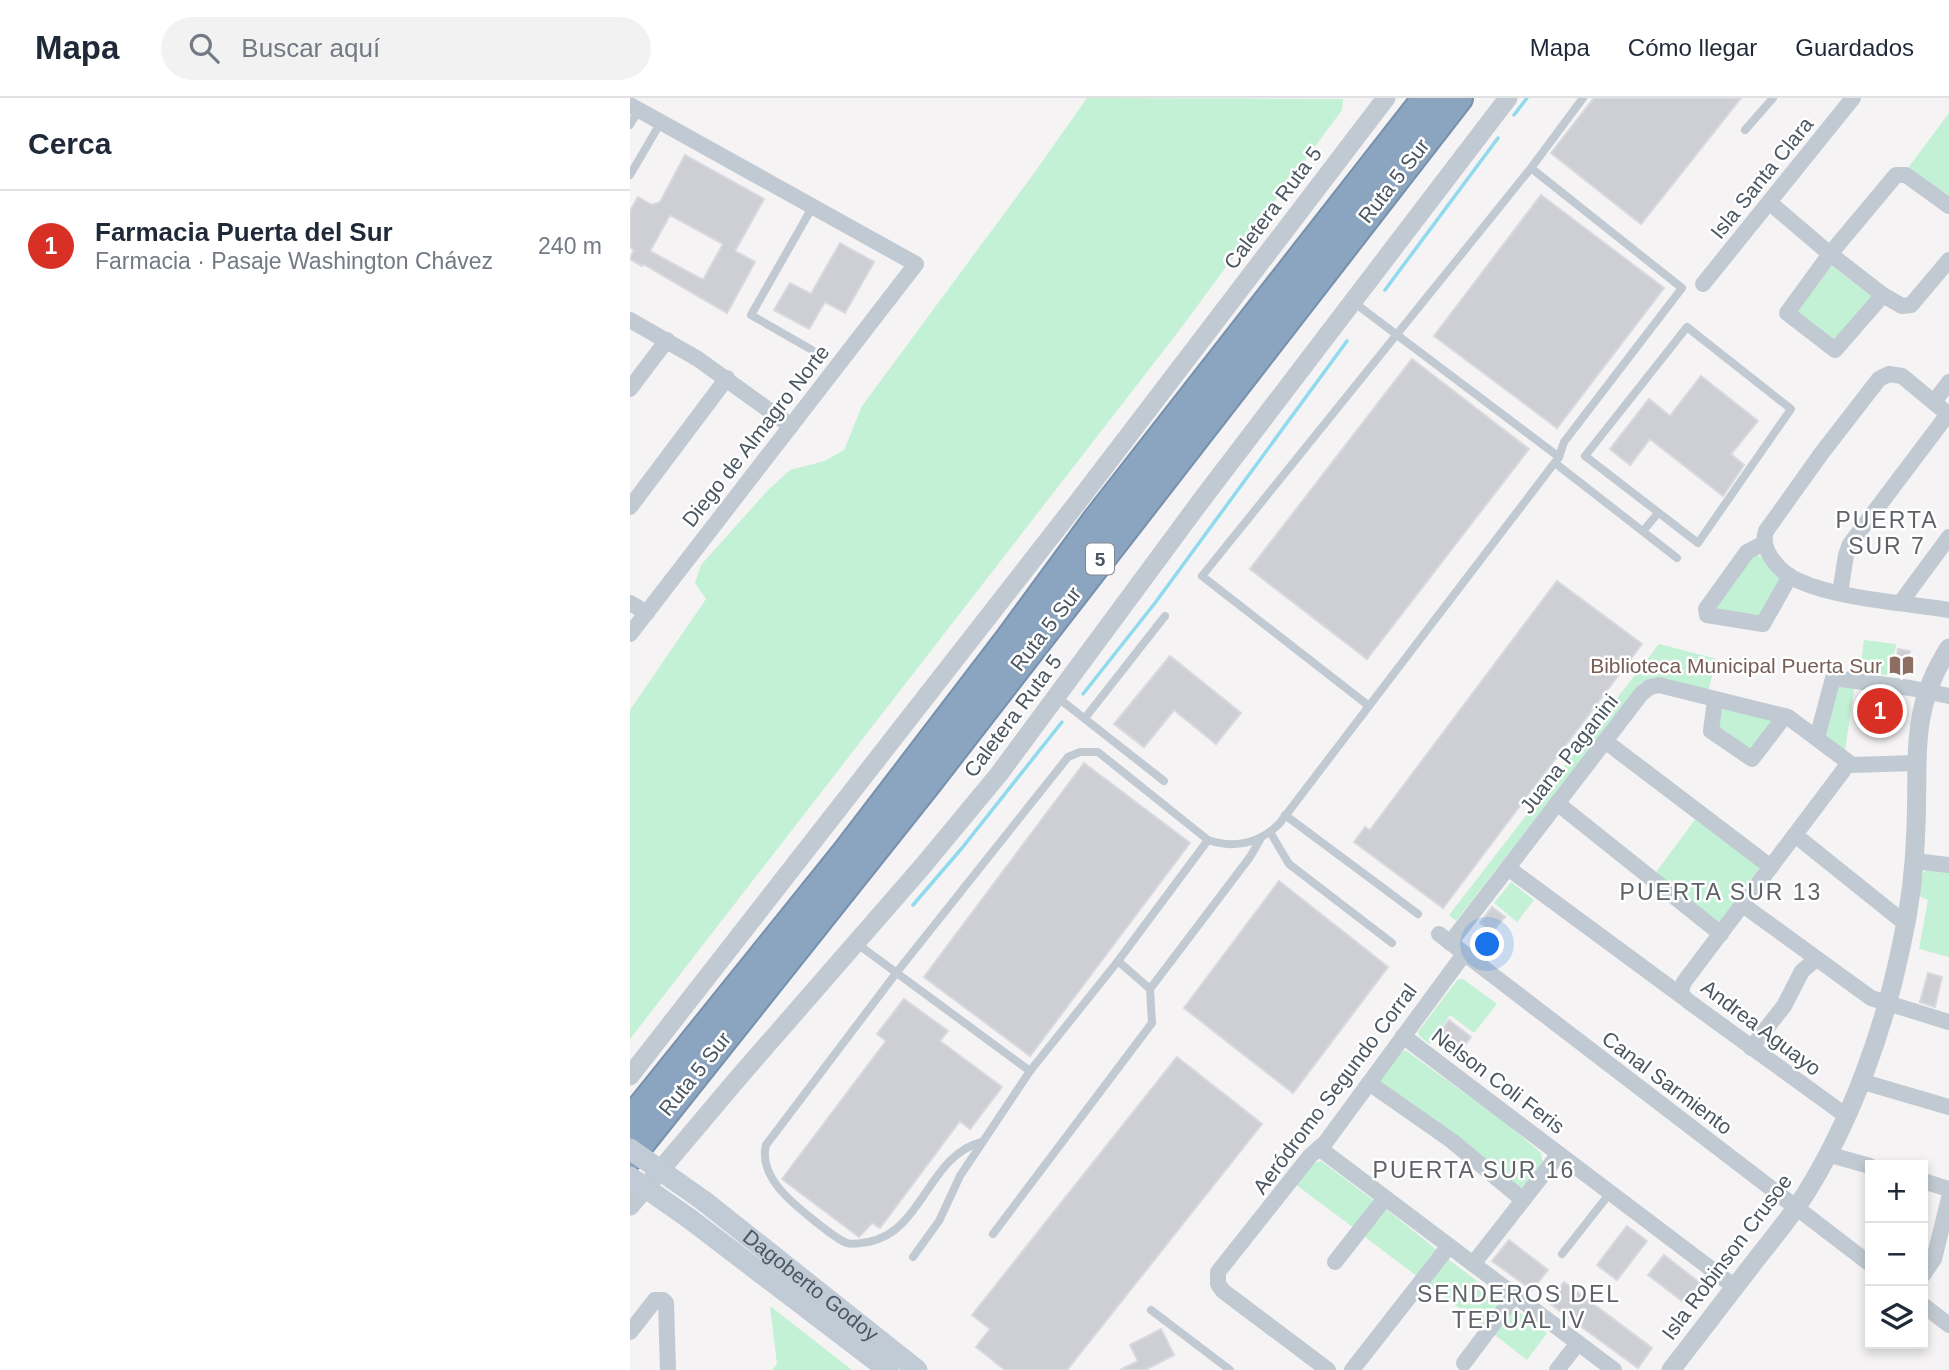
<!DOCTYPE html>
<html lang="es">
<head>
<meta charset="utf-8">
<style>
	body { margin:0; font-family:Helvetica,sans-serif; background:#f2f2f3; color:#1f2937 }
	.controls { position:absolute; right:21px; bottom:21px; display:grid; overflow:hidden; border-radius:0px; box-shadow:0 4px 10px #0003 }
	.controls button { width:63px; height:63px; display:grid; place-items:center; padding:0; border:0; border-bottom:2px solid #e0e1e3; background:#fff; color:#1f2937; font:35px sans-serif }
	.you { position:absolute; left:858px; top:847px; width:24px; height:24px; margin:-18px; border:5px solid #fff; border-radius:50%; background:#1a73e8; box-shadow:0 0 0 10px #1a73e833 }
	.badge { display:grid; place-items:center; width:46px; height:46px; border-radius:50%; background:#d93025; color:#fff; font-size:23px; font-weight:700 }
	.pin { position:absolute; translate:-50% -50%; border:4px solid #fff; box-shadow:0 2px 7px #0006 }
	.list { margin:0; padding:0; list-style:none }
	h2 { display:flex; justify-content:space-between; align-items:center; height:91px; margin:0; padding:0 28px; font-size:30px }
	h2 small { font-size:23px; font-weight:400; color:#747a83 }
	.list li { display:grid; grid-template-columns:46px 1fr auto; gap:21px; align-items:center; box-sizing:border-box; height:112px; padding:0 28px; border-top:2px solid #e0e1e3 }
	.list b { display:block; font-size:26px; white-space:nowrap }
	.list p { margin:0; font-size:23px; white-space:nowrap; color:#747a83 }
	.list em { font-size:23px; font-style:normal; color:#747a83 }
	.icon { flex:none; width:38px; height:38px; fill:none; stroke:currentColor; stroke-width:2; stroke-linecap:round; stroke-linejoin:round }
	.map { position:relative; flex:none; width:1319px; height:1272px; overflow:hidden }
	header { display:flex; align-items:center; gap:42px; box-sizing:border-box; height:98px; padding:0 35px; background:#fff; border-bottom:2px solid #e0e1e3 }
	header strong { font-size:33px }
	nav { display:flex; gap:38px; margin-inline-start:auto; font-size:24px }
	.search { width:490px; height:63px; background:#f2f2f3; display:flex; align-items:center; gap:18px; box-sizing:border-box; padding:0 24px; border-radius:38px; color:#747a83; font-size:26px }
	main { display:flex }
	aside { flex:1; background:#fff }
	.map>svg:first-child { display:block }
	.green { fill:#c3f1d5 }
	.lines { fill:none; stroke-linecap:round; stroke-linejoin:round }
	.stream { stroke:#90daee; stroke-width:3.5 }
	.building { fill:#cdcfd5; stroke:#d7d9de; stroke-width:2; fill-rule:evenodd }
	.motorway-casing { stroke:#7690ad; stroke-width:32 }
	.service { stroke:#c1cad2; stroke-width:8 }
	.minor { stroke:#c1cad2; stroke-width:16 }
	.tertiary { stroke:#c1cad2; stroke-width:19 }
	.secondary { stroke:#c1cbd6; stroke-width:21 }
	.motorway { stroke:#8ba5c1; stroke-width:28 }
	.secondary-bridge { stroke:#c1cbd6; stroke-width:21 }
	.labels { text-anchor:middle; stroke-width:5; stroke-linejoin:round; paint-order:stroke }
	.shield { fill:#fff; stroke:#808990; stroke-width:2 }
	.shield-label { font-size:19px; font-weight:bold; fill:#4a5661 }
	.street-label { font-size:21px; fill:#4a5661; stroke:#fff }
	.education-label { font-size:21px; fill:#785e54; stroke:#fff; text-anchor:end }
	.neighbourhood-label { font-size:23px; letter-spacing:2px; fill:#5f6368; stroke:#fff }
</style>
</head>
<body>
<header>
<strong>Mapa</strong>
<div class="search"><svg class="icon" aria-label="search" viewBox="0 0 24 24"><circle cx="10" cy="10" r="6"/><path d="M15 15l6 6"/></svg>Buscar aquí</div>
<nav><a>Mapa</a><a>Cómo llegar</a><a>Guardados</a></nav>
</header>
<main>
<aside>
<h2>Cerca<small></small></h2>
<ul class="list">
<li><span class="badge">1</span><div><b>Farmacia Puerta del Sur</b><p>Farmacia · Pasaje Washington Chávez</p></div><em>240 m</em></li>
</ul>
</aside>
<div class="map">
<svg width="1319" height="1272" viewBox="0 0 1319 1272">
	<rect width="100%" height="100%" fill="#f5f3f3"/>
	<g class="green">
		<polygon points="457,0 713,1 712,12 548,234 0,941 0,612 76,501 65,485 71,467 139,391 160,372 195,363 214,352 232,308 402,78"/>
		<polygon points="1319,15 1319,104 1275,74"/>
		<polygon points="1199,166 1243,199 1207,245 1162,211"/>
		<polygon points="1123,456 1131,459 1153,480 1132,522 1084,512"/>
		<polygon points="1234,542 1266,546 1261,578 1230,573"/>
		<polygon points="1029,546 1087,561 1078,593 1015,583 1011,585 826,823 819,817"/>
		<polygon points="1225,585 1215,653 1194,637 1203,588"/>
		<polygon points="1092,611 1143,621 1123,655 1086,633"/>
		<polygon points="1067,719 1130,769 1093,823 1088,826 1024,777"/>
		<polygon points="1296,772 1319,774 1319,859 1289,851 1298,802 1289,798 1292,776"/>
		<polygon points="881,784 904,802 887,824 864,805"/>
		<polygon points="828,881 833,881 867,906 844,935 820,917 800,946 790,939 788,934"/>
		<polygon points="775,952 876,1025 911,1055 913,1066 893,1090 891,1091 749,984 770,955"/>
		<polygon points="691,1063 743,1102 724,1130 665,1086 684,1065"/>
		<polygon points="756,1111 807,1152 788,1179 731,1136"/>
		<polygon points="818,1161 872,1202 854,1229 796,1185"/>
		<polygon points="140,1208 222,1272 142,1272 147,1266"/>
		<polygon points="880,1211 885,1211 917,1235 897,1262 861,1234"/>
	</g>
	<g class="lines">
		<g class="stream">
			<polyline points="884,17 897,0"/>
			<polyline points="755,192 868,40"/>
			<polyline points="453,596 525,505 717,243"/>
			<polyline points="283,807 332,750 432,624"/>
		</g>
	</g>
	<g class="building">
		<polygon points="964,0 1111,0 1011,126 921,55"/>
		<path d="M55,57L134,101L105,153L125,164L97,215L13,166L12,168L0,161L4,152L0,149V113L8,99L22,107L30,104ZM40,117L93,146L73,182L20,153Z"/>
		<polygon points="911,97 1034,190 927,330 804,238"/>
		<polygon points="210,145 244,164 215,215 195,204 179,231 144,212 160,185 181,196"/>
		<polygon points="782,261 899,351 737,561 620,471"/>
		<polygon points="1071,278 1128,323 1101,356 1114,367 1093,398 1020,341 1000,367 980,351 1019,301 1040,318"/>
		<polygon points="927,483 1012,546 813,810 724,744 735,729 740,732"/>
		<polygon points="1268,551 1280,553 1277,572 1265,570"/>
		<polygon points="540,558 611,615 586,646 544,612 514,649 484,626"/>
		<polygon points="1242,602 1261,604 1259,625 1239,622"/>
		<polygon points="454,665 560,745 400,958 294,879"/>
		<polygon points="649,783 758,869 663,995 554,910"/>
		<polygon points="862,809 875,819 862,834 850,825"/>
		<polygon points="1298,875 1312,879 1305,909 1290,904"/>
		<polygon points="274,901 318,933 310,943 372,989 340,1031 330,1023 250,1130 242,1125 229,1139 152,1081 256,943 247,936"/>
		<polygon points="819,922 841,939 827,957 805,940"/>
		<polygon points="547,959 632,1026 437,1272 375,1272 346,1249 360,1231 342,1217"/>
		<polygon points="997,1128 1017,1143 987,1182 967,1167"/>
		<polygon points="879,1142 918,1172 902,1192 862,1163"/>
		<polygon points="1034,1157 1070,1185 1055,1205 1018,1177"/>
		<polygon points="934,1184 1022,1250 1008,1270 919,1205"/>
		<polygon points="531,1231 544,1257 515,1272 490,1272 508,1263 500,1247"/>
	</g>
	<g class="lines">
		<defs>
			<g id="motorway">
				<polyline points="0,1024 218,753 380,541 468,421 797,0"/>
				<polyline points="0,1058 296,686 828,0"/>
			</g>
		</defs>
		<use href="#motorway" class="motorway-casing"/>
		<g class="service">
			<polyline points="0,27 9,12"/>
			<polyline points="1115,32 1143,0"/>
			<polyline points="0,77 31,24"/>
			<polyline points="722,203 929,359"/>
			<polygon points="1057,229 1161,311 1068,445 955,358"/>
			<polyline points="182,252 121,217 183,108"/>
			<polyline points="925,365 1047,460"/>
			<polyline points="1013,433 1028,415"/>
			<polyline points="427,599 534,683"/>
			<polyline points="739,608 572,478 901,70 953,0"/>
			<polyline points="455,620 535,518"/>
			<polyline points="655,717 788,816"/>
			<polyline points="640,734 659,766 762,845"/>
			<path d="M226,845L400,973L488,863L578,742C605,751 628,746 649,726L929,359L934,344L1052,190L901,70"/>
			<polyline points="520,891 620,759 631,740"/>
			<path d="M352,1044C298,1057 293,1134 238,1144C231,1145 224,1147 217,1145C205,1141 167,1109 157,1099C142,1084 131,1067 136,1047L267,874L438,659L450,654H468L578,742"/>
			<polyline points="363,1136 522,925 520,891 488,863"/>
			<polyline points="932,1156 980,1095"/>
			<polyline points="283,1159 309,1123 330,1078 400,973"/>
			<polyline points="521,1212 600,1272"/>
		</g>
		<g class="minor">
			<polyline points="0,7 286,166 0,536"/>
			<polyline points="1140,105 1200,156 1253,197 1272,208 1281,207 1319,162"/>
			<polyline points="1073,186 1223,0"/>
			<polyline points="1253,197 1205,252 1157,215 1200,156 1266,77 1276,77 1319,108"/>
			<polyline points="0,222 68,261 161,328"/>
			<polyline points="0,291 37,242"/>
			<polyline points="1304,304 1319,284"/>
			<path d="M1319,317L1272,278L1259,276L1249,281L1191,356L1136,433C1129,453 1152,476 1169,483C1209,501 1275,505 1319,512"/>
			<polyline points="0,409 97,280"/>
			<polyline points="1134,445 1117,454 1076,511 1077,517 1133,526 1160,478"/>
			<polyline points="1210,495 1216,457 1220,446 1318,316"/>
			<polyline points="1271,504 1319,439"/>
			<polyline points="0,505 17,515"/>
			<polyline points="1085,602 1081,633 1122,661 1155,618"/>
			<polyline points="1187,640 1203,580 1280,590 1319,598"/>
			<polyline points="975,643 1141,769"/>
			<polyline points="927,705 1091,836"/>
			<polyline points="1165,737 1276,826"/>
			<polyline points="1285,763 1319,767"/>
			<polyline points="878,770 1053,899"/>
			<polyline points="1113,807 1241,900 1319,924"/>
			<polyline points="809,836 1240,1166"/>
			<polyline points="820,845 1012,595 1020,589 1029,587 1158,619 1222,667 1286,665"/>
			<polyline points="773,938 1105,1189"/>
			<polyline points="1121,950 1154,908 1172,873 1185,862"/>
			<polyline points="1230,983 1319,1009"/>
			<polyline points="739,985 822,1043 893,1102"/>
			<path d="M1215,1017L1058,903C1051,897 1050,893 1054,884L1219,665"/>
			<polyline points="689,1050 984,1272"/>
			<polyline points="1197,1056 1240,1068"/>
			<polyline points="1293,1083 1319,1091"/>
			<polyline points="705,1164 755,1100"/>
			<polyline points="843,1166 929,1056"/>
			<polyline points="1293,1177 1304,1161 1319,1100"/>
			<polyline points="1293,1207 1319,1227"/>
			<polyline points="0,1234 25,1202 33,1202 36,1205 38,1272"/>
			<polyline points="834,1265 885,1197"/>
			<polyline points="698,1272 593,1193 588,1186 588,1174 680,1058 695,1045 834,856"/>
			<polyline points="722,1272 819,1148"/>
			<polyline points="927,1272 948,1245"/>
		</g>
		<g class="tertiary">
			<polyline points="0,978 447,405 756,0"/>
			<polyline points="0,1108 109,979 292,769 369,676 573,400 878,0"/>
			<path d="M1041,1272C1069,1236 1097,1199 1125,1163C1142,1141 1161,1119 1176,1095C1221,1023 1254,932 1271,849C1280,810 1285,769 1286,728C1289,659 1279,612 1319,550"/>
		</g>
		<g class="secondary">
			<path id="s1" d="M74,1103L287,1272"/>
			<polyline points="60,1121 258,1272"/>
		</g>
		<use href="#motorway" class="motorway"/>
		<g class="secondary-bridge">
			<polyline points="0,1051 74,1103"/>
			<polyline points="0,1079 60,1121"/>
		</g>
	</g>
	<defs>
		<symbol id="library-bare" viewBox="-9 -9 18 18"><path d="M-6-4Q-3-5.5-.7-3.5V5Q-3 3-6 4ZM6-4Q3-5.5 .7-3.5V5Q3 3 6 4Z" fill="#8d6e63" stroke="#fff" stroke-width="2.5" paint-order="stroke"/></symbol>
	</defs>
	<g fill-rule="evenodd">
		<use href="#library-bare" x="1254" y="550" width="35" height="35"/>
	</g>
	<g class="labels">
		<rect class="shield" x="456" y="445.5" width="28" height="31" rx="5"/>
		<g class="shield-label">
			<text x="470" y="468">5</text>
		</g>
		<g class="street-label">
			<text transform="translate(1132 80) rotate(-51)" y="7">Isla Santa Clara</text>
			<text transform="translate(764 83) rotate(-52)" y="7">Ruta 5 Sur</text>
			<text transform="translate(643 110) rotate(-53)" y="7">Caletera Ruta 5</text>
			<text transform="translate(126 338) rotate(-52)" y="7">Diego de Almagro Norte</text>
			<text transform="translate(416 531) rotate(-52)" y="7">Ruta 5 Sur</text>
			<text transform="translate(383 618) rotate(-53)" y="7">Caletera Ruta 5</text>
			<text transform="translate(939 656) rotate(-52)" y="7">Juana Paganini</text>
			<text transform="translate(1131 930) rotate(37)" y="7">Andrea Aguayo</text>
			<text transform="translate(65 976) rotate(-51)" y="7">Ruta 5 Sur</text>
			<text transform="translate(868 983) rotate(37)" y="7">Nelson Coli Feris</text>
			<text transform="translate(1037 985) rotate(37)" y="7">Canal Sarmiento</text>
			<text transform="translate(705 991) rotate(-53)" y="7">Aeródromo Segundo Corral</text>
			<text transform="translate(1097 1159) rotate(-53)" y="7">Isla Robinson Crusoe</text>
			<text dy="7" stroke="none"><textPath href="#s1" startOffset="136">Dagoberto Godoy</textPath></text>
		</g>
		<g class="education-label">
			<text x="1252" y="575">Biblioteca Municipal Puerta Sur</text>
		</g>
		<g class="neighbourhood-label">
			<text x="1257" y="430">PUERTA<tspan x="1257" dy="26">SUR 7</tspan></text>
			<text x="1091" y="802">PUERTA SUR 13</text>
			<text x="844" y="1080">PUERTA SUR 16</text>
			<text x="889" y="1204">SENDEROS DEL<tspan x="889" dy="26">TEPUAL IV</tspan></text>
		</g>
	</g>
</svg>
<div class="controls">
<button>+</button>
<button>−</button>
<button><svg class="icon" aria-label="layers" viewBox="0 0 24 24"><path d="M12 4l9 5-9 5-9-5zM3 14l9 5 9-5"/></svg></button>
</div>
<div class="you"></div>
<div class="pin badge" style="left:1250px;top:613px">1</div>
</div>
</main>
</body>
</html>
